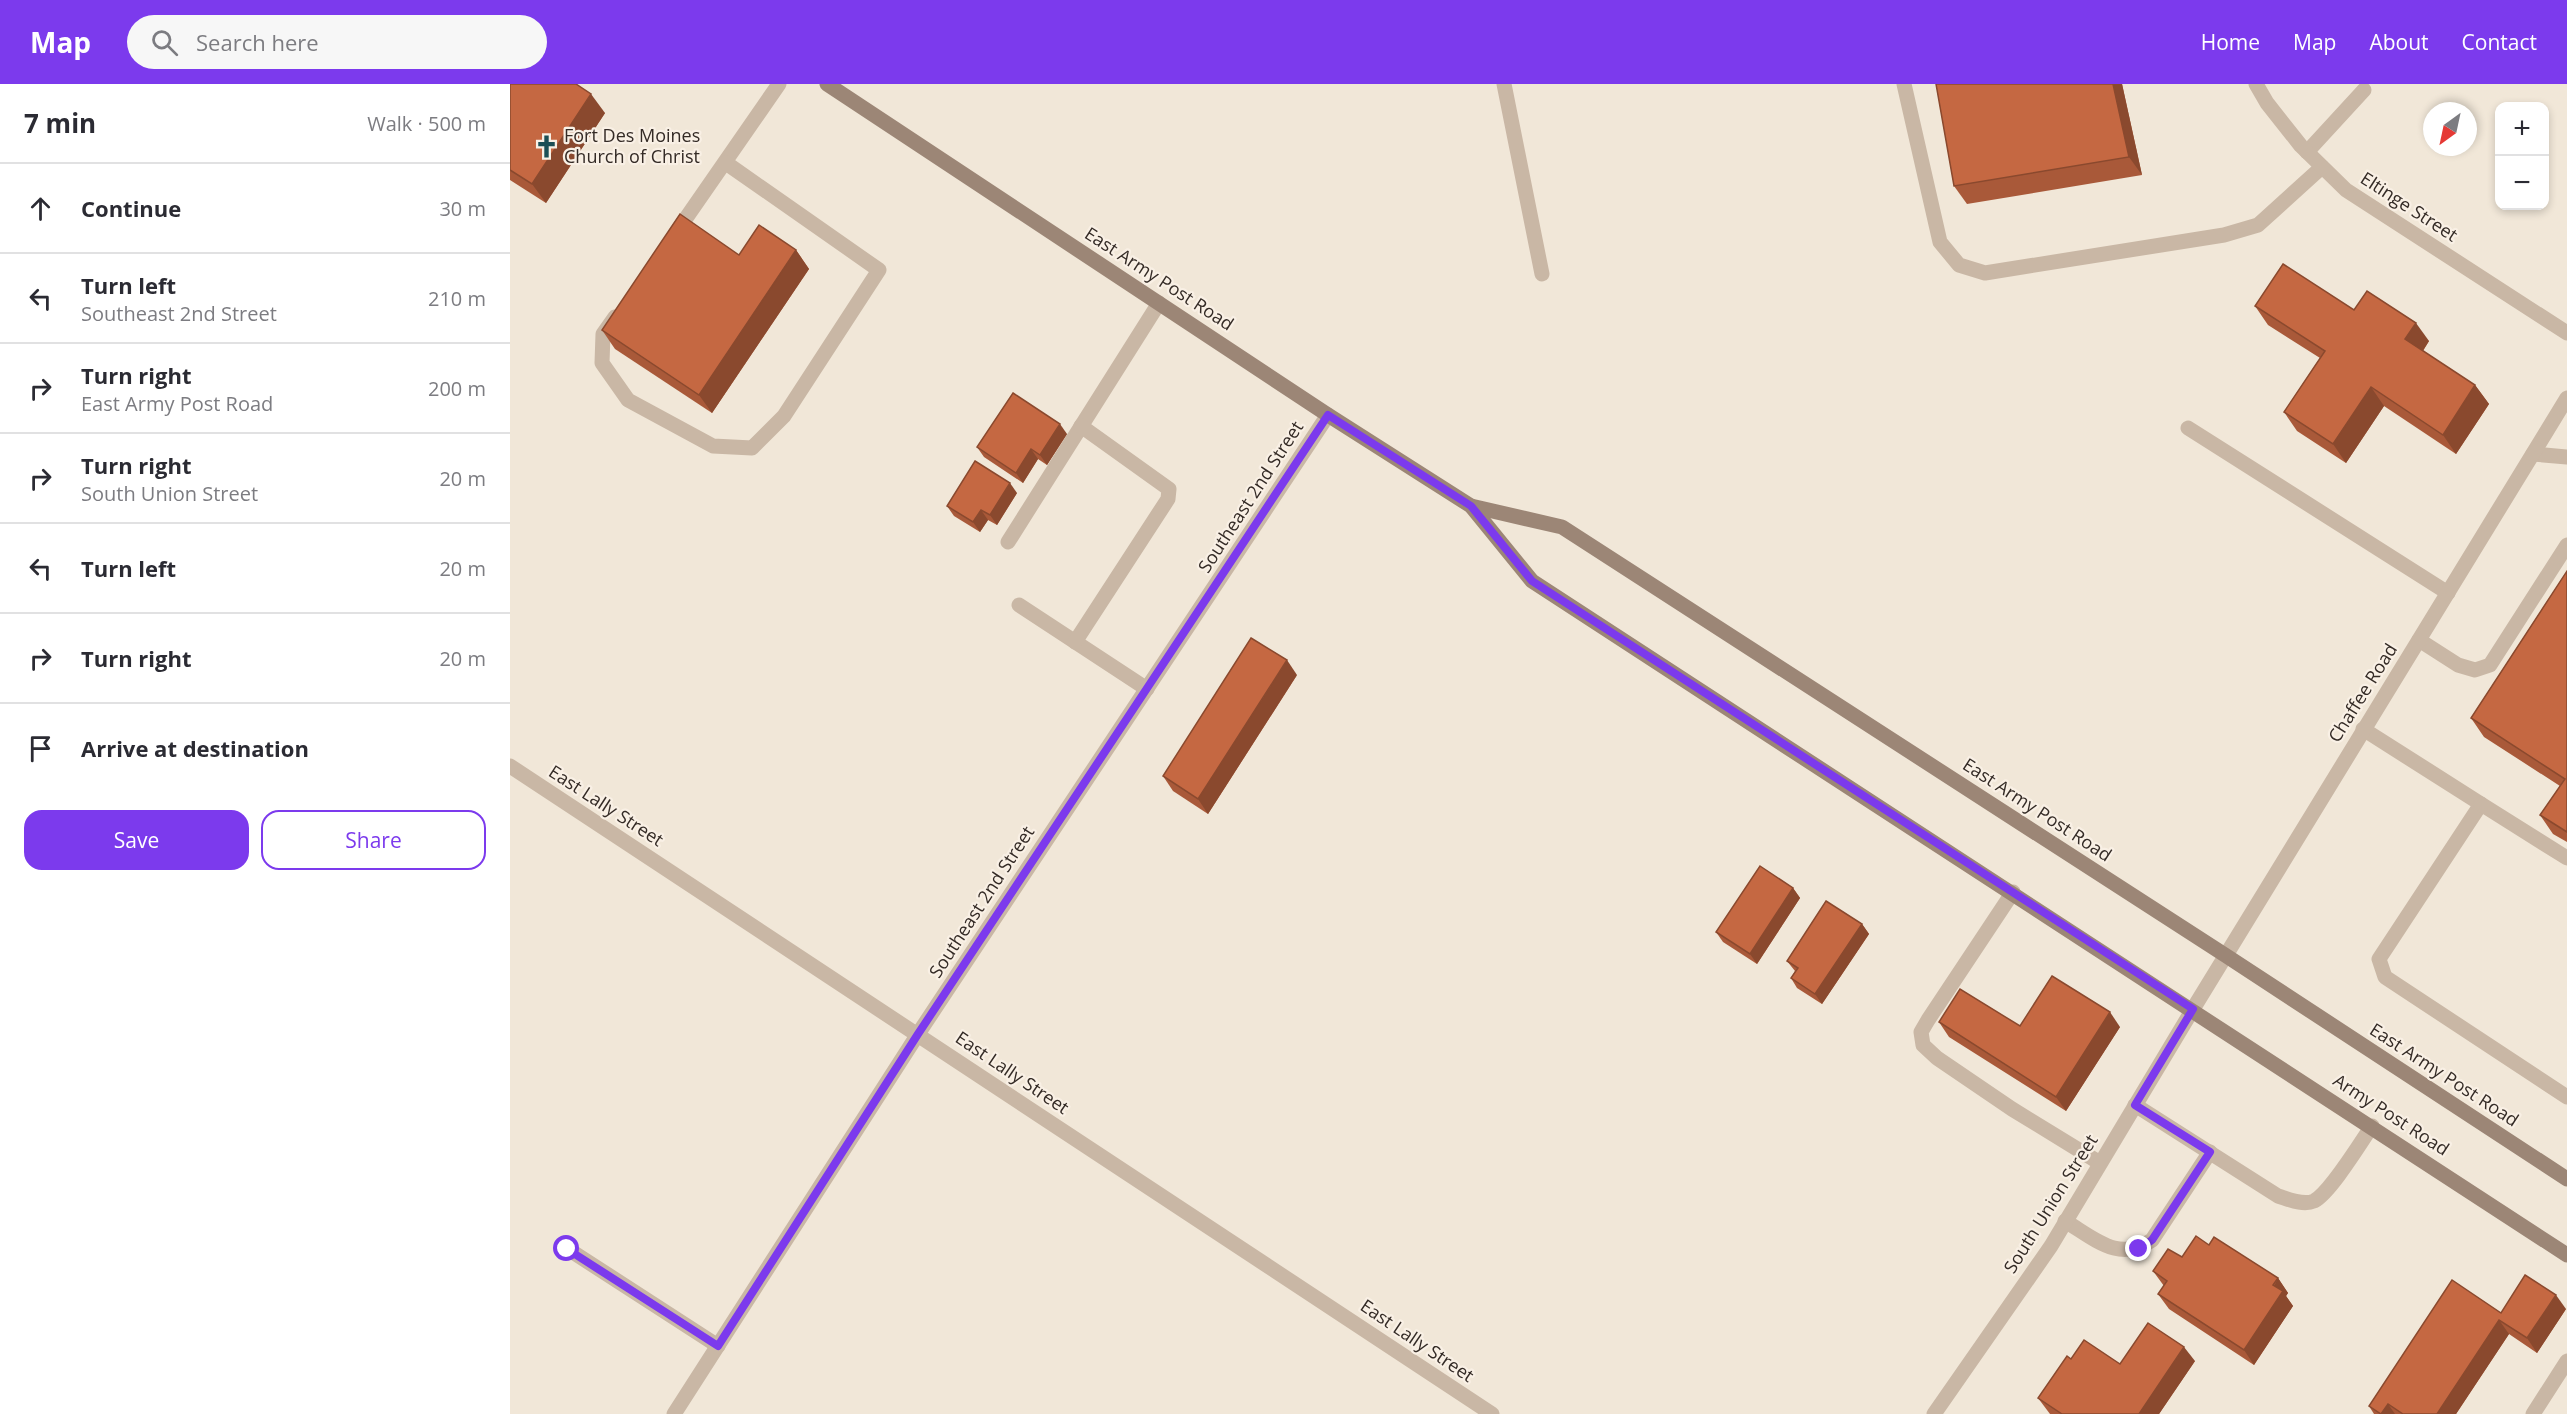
<!DOCTYPE html>
<html lang="en">
<head>
<meta charset="utf-8">
<style>
	body { margin:0; font-family:"Open Sans",sans-serif; background:#f7f7f7; color:#2b2b33 }
	.controls { position:absolute; right:18px; top:18px; display:grid; overflow:hidden; border-radius:12px; box-shadow:0 3px 9px #0003 }
	.controls button { width:54px; height:54px; display:grid; place-items:center; padding:0; border:0; border-bottom:2px solid #e1e1e2; background:#fff; color:#2b2b33; font:30px sans-serif }
	.compass { position:absolute; left:1913px; top:18px; width:54px; height:54px; border-radius:50%; background:#fff; box-shadow:0 3px 9px #0003; rotate:213deg }
	.stop { position:absolute; width:18px; height:18px; margin:-14px; border:4px solid #7c3aed; border-radius:50%; background:#fff }
	.stop.end { background:#7c3aed; border-color:#fff; box-shadow:0 2px 6px #0008 }
	.list { margin:0; padding:0; list-style:none }
	h2 { display:flex; justify-content:space-between; align-items:center; height:78px; margin:0; padding:0 24px; font-size:26px }
	h2 small { font-size:20px; font-weight:400; color:#7c7c81 }
	.list li { display:grid; grid-template-columns:39px 1fr auto; gap:18px; align-items:center; box-sizing:border-box; height:90px; padding:0 24px; border-top:2px solid #e1e1e2 }
	.list b { display:block; font-size:22px; white-space:nowrap }
	.list p { margin:0; font-size:20px; white-space:nowrap; color:#7c7c81 }
	.list em { font-size:20px; font-style:normal; color:#7c7c81 }
	.actions { display:flex; gap:12px; padding:18px 24px }
	.actions a { flex:1; padding:14px 0; border:2px solid #7c3aed; border-radius:18px; text-align:center; font-size:21px; color:#7c3aed }
	.actions .main { background:#7c3aed; color:#fff }
	.icon { flex:none; width:33px; height:33px; fill:none; stroke:currentColor; stroke-width:2; stroke-linecap:round; stroke-linejoin:round }
	.map { position:relative; flex:none; width:2057px; height:1330px; overflow:hidden }
	header { display:flex; align-items:center; gap:36px; box-sizing:border-box; height:84px; padding:0 30px; background:#7c3aed; color:#fff }
	header strong { font-size:28px }
	nav { display:flex; gap:33px; margin-inline-start:auto; font-size:21px }
	.search { width:420px; height:54px; background:#f7f7f7; display:flex; align-items:center; gap:15px; box-sizing:border-box; padding:0 21px; border-radius:33px; color:#7c7c81; font-size:22px }
	main { display:flex }
	aside { flex:1; background:#fff }
	.map>svg:first-child { display:block }
	.lines { fill:none; stroke-linecap:round; stroke-linejoin:round }
	.service { stroke:#c9b7a5; stroke-width:15 }
	.minor { stroke:#c9b7a5; stroke-width:15 }
	.tertiary { stroke:#c9b7a5; stroke-width:15 }
	.secondary { stroke:#9c8676; stroke-width:15 }
	.wall { fill:#a95939 }
	.shaded-wall { fill:#8a492e }
	.building { fill:#c56842; stroke:#8a492e; stroke-width:1.5 }
	.route { stroke:#7c3aed; stroke-width:8 }
	.labels { text-anchor:middle; stroke-width:4.5; stroke-linejoin:round; paint-order:stroke }
	.poi-label { font-size:18px; fill:#342b26; stroke:#f9f0e5; text-anchor:start }
	.street-label { font-size:18px; fill:#342b26; stroke:#f9f0e5 }
</style>
</head>
<body>
<header>
<strong>Map</strong>
<div class="search"><svg class="icon" aria-label="search" viewBox="0 0 24 24"><circle cx="10" cy="10" r="6"/><path d="M15 15l6 6"/></svg>Search here</div>
<nav><a>Home</a><a>Map</a><a>About</a><a>Contact</a></nav>
</header>
<main>
<aside>
<h2>7 min<small>Walk · 500 m</small></h2>
<ul class="list">
<li><svg class="icon" aria-label="ahead" viewBox="0 0 24 24"><path d="M12 20V5M6 11l6-6 6 6"/></svg><div><b>Continue</b></div><em>30 m</em></li>
<li><svg class="icon" aria-label="left" viewBox="0 0 24 24"><path d="M17 20v-9H6M10 6l-5 5 5 5"/></svg><div><b>Turn left</b><p>Southeast 2nd Street</p></div><em>210 m</em></li>
<li><svg class="icon" aria-label="right" viewBox="0 0 24 24"><path d="M7 20v-9h11M14 6l5 5-5 5"/></svg><div><b>Turn right</b><p>East Army Post Road</p></div><em>200 m</em></li>
<li><svg class="icon" aria-label="right" viewBox="0 0 24 24"><path d="M7 20v-9h11M14 6l5 5-5 5"/></svg><div><b>Turn right</b><p>South Union Street</p></div><em>20 m</em></li>
<li><svg class="icon" aria-label="left" viewBox="0 0 24 24"><path d="M17 20v-9H6M10 6l-5 5 5 5"/></svg><div><b>Turn left</b></div><em>20 m</em></li>
<li><svg class="icon" aria-label="right" viewBox="0 0 24 24"><path d="M7 20v-9h11M14 6l5 5-5 5"/></svg><div><b>Turn right</b></div><em>20 m</em></li>
<li><svg class="icon" aria-label="arrive" viewBox="0 0 24 24"><path d="M6 21V4h12l-3 4 3 4H6"/></svg><div><b>Arrive at destination</b></div></li>
</ul>
<div class="actions"><a class="main">Save</a><a>Share</a></div>
</aside>
<div class="map">
<svg width="2057" height="1330" viewBox="0 0 2057 1330">
	<rect width="100%" height="100%" fill="#f1e7d8"/>
	<g class="lines">
		<g class="service">
			<polyline points="994,0 1032,190"/>
			<polyline points="1394,0 1430,158 1449,181 1475,189 1714,151 1748,141 1812,83"/>
			<polyline points="1797,68 1854,6"/>
			<polyline points="165,150 269,0"/>
			<polyline points="105,233 93,250 92,279 118,316 203,362 242,364 274,332 369,186 216,79"/>
			<polyline points="1678,344 1938,509"/>
			<polyline points="2023,370 2057,373"/>
			<polyline points="498,458 649,219"/>
			<polyline points="509,521 637,605"/>
			<polyline points="1909,556 1948,581 1965,586 1980,581 2057,461"/>
			<polyline points="565,558 658,415 659,405 571,342"/>
			<polyline points="1853,645 1971,720 1869,875 1875,893 2057,1013"/>
			<polyline points="1971,720 2057,774"/>
			<polyline points="1503,808 1418,936 1411,948 1413,961 1427,974 1502,1025 1590,1079"/>
			<path d="M1625,1021L1768,1112C1778,1115 1793,1122 1804,1117C1820,1109 1851,1058 1862,1042"/>
			<path d="M1555,1137C1585,1155 1609,1179 1642,1156L1700,1068"/>
			<polyline points="58,1165 208,1262"/>
			<polyline points="2023,1330 2057,1277"/>
		</g>
		<g class="minor">
			<polyline points="1746,0 1757,19 1791,62 1836,106 2057,249"/>
			<polyline points="0,682 982,1330"/>
			<polyline points="1683,925 2057,314"/>
			<polyline points="164,1330 408,950 818,331"/>
		</g>
		<polyline class="tertiary" points="1424,1330 1541,1162 1683,925"/>
		<g class="secondary">
			<polyline points="317,0 818,331 961,422 1022,497 2057,1171"/>
			<polyline points="961,422 1052,443 1715,871 2057,1095"/>
		</g>
	</g>
	<g class="wall">
		<polygon points="0,0 95,29 36,119 0,96"/>
		<polygon points="1426,0 1612,0 1632,91 1457,120 1444,102"/>
		<polygon points="286,166 299,185 202,329 105,265 92,246 229,171"/>
		<polygon points="1745,222 1844,226 1919,257 1913,267 1965,301 1979,320 1946,370 1874,322 1836,379 1787,347 1774,328 1810,274 1758,241"/>
		<polygon points="557,350 537,381 528,375 513,399 474,373 467,363"/>
		<polygon points="507,409 487,441 478,436 470,448 444,432 437,422"/>
		<polygon points="2057,487 2057,758 2043,750 2030,731 2050,702 1974,653 1961,634"/>
		<polygon points="787,591 698,730 663,707 653,692"/>
		<polygon points="1283,804 1290,814 1247,880 1213,858 1206,848"/>
		<polygon points="1352,840 1359,850 1312,920 1287,904 1281,894 1285,887 1277,877"/>
		<polygon points="1429,938 1510,942 1610,943 1556,1027 1439,953"/>
		<polygon points="1699,1161 1768,1194 1778,1209 1776,1212 1783,1222 1744,1281 1659,1225 1648,1210 1654,1202 1643,1187"/>
		<polygon points="2056,1225 2027,1269 1999,1250 1946,1330 1864,1330 1859,1322 1991,1229"/>
		<polygon points="1561,1275 1610,1280 1685,1277 1649,1330 1540,1330 1528,1314"/>
	</g>
	<g class="shaded-wall">
		<polygon points="1603,0 1612,0 1632,91 1619,73"/>
		<polygon points="81,10 95,29 36,119 22,100"/>
		<polygon points="286,166 299,185 202,329 189,311"/>
		<polygon points="1906,239 1919,257 1908,274 1895,255"/>
		<polygon points="1965,301 1979,320 1946,370 1933,351"/>
		<polygon points="1861,303 1874,322 1836,379 1823,360"/>
		<polygon points="550,340 557,350 537,381 530,371"/>
		<polygon points="521,365 528,375 513,399 506,389"/>
		<polygon points="500,399 507,409 487,441 480,431"/>
		<polygon points="471,426 478,436 470,448 463,438"/>
		<polygon points="777,576 787,591 698,730 688,715"/>
		<polygon points="1283,804 1290,814 1247,880 1240,870"/>
		<polygon points="1352,840 1359,850 1312,920 1305,910"/>
		<polygon points="1600,928 1610,943 1556,1027 1546,1013"/>
		<polygon points="1768,1194 1778,1209 1776,1212 1783,1222 1744,1281 1734,1266"/>
		<polygon points="2046,1211 2056,1225 2027,1269 2017,1254"/>
		<polygon points="1989,1236 1999,1250 1946,1330 1927,1330"/>
		<polygon points="1674,1263 1685,1277 1649,1330 1629,1330"/>
		<polygon points="1878,1320 1885,1330 1871,1330"/>
	</g>
	<g class="building">
		<polygon points="0,0 66,0 81,10 22,100 0,86"/>
		<polygon points="1426,0 1603,0 1619,73 1444,102"/>
		<polygon points="170,130 229,171 249,141 286,166 189,311 92,246"/>
		<polygon points="1773,180 1844,226 1857,207 1906,239 1895,255 1965,301 1933,351 1861,303 1823,360 1774,328 1815,267 1745,222"/>
		<polygon points="503,309 550,340 530,371 521,365 506,389 467,363"/>
		<polygon points="465,377 500,399 480,431 471,426 463,438 437,422"/>
		<polygon points="2057,487 2057,748 2030,731 2055,695 1961,634"/>
		<polygon points="741,554 777,576 688,715 653,692"/>
		<polygon points="1250,782 1283,804 1240,870 1206,848"/>
		<polygon points="1316,817 1352,840 1305,910 1281,894 1288,884 1277,877"/>
		<polygon points="1542,892 1600,928 1546,1013 1429,938 1450,905 1510,942"/>
		<polygon points="1686,1152 1699,1161 1704,1153 1768,1194 1763,1201 1773,1207 1734,1266 1648,1210 1657,1197 1643,1187 1658,1165 1672,1173"/>
		<polygon points="2015,1191 2046,1211 2017,1254 1989,1236 1927,1330 1893,1330 1878,1320 1871,1330 1859,1322 1942,1196 1991,1229"/>
		<polygon points="1638,1239 1674,1263 1629,1330 1552,1330 1528,1314 1557,1272 1561,1275 1574,1256 1610,1280"/>
	</g>
	<g class="lines">
		<polyline class="route" points="57,1165 208,1262 408,950 818,331 961,422 1022,497 1683,925 1625,1021 1700,1068 1642,1156 1629,1165"/>
	</g>
	<defs>
		<symbol id="church-bare" viewBox="-9 -9 18 18"><path d="M-1.2-6h2.4v3.5h3.3v2.4h-3.3V6h-2.4V-.1h-3.3v-2.4h3.3Z" fill="#1c4f55" stroke="#f9f0e5" stroke-width="2.5" paint-order="stroke"/></symbol>
	</defs>
	<g fill-rule="evenodd">
		<use href="#church-bare" x="20" y="46" width="33" height="33"/>
	</g>
	<g class="labels">
		<g class="poi-label">
			<text x="54" y="58">Fort Des Moines<tspan x="54" dy="21">Church of Christ</tspan></text>
		</g>
		<g class="street-label">
			<text transform="translate(1899 123) rotate(33)" y="6">Eltinge Street</text>
			<text transform="translate(649 195) rotate(33)" y="6">East Army Post Road</text>
			<text transform="translate(741 413) rotate(-57)" y="6">Southeast 2nd Street</text>
			<text transform="translate(1853 609) rotate(-58)" y="6">Chaffee Road</text>
			<text transform="translate(96 722) rotate(33)" y="6">East Lally Street</text>
			<text transform="translate(1527 726) rotate(33)" y="6">East Army Post Road</text>
			<text transform="translate(472 818) rotate(-57)" y="6">Southeast 2nd Street</text>
			<text transform="translate(502 989) rotate(34)" y="6">East Lally Street</text>
			<text transform="translate(1934 991) rotate(33)" y="6">East Army Post Road</text>
			<text transform="translate(1881 1031) rotate(33)" y="6">Army Post Road</text>
			<text transform="translate(1541 1120) rotate(-58)" y="6">South Union Street</text>
			<text transform="translate(907 1257) rotate(34)" y="6">East Lally Street</text>
		</g>
	</g>
</svg>
<div class="controls">
<button>+</button>
<button>−</button>
</div>
<svg class="compass" viewBox="-18 -18 36 36"><path d="M0-13l5 13h-10z" fill="#e53935"/><path d="M0 13l5-13h-10z" fill="#7c7c81"/></svg>
<div class="stop" style="left:57px;top:1165px"></div>
<div class="stop end" style="left:1629px;top:1165px"></div>
</div>
</main>
</body>
</html>
